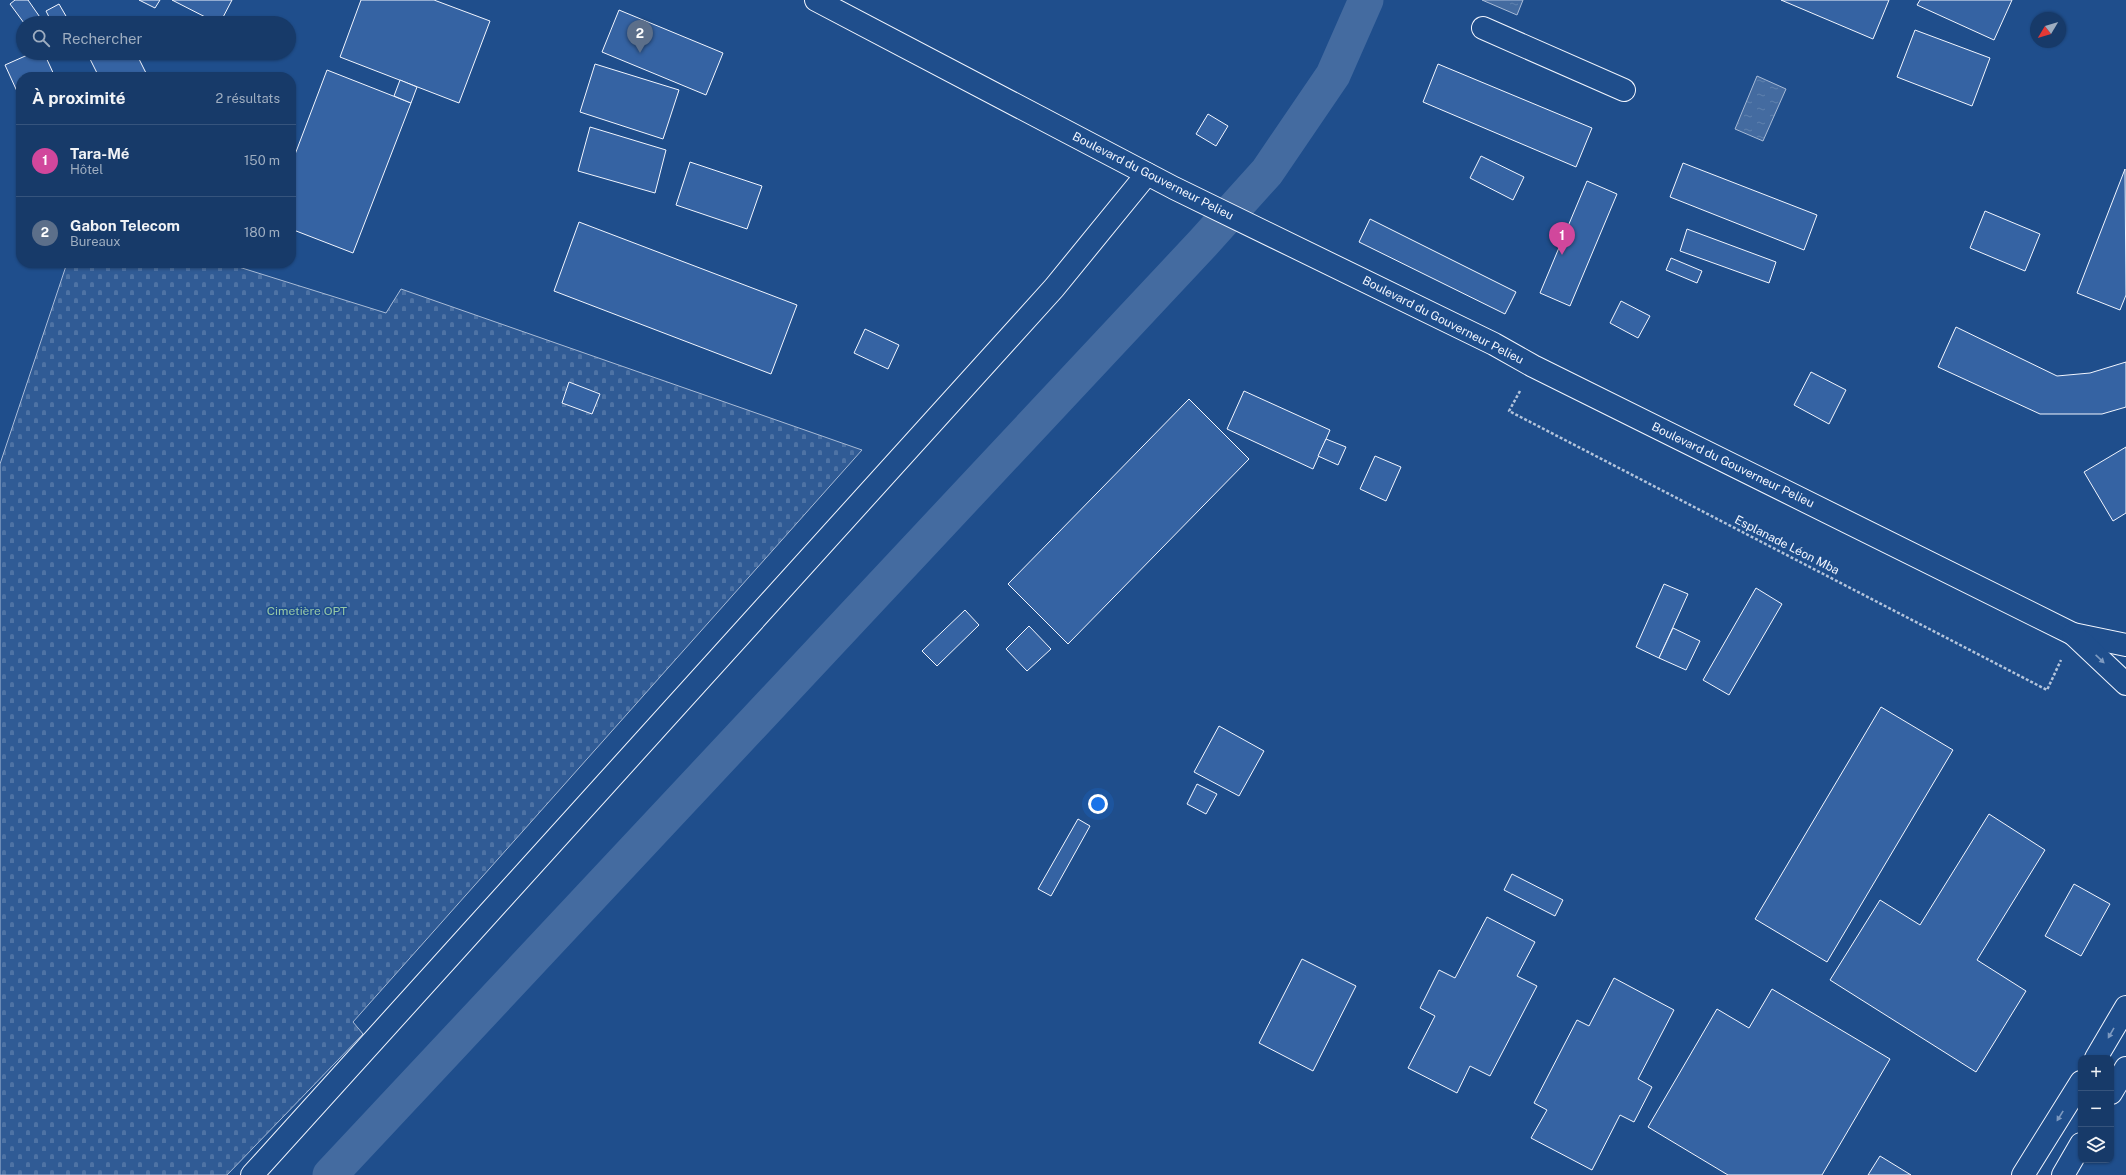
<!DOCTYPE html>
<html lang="fr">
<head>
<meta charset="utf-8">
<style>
	body { margin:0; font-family:"Public Sans",sans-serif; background:#20416f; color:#f1f3f6 }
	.controls { position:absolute; right:12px; bottom:12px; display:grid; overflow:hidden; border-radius:8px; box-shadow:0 1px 3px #0004 }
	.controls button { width:36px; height:36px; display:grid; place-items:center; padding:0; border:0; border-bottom:1px solid #36547d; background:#173a69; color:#f1f3f6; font:20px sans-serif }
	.compass { position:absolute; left:2030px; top:12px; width:36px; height:36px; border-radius:50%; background:#173a69; box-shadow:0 1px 3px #0004; rotate:232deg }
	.you { position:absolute; left:1098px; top:804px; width:14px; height:14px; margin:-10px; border:3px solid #fff; border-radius:50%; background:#1a73e8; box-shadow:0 0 0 6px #1a73e833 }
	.badge { display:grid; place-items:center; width:26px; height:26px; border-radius:50%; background:#ea580c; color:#fff; font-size:13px; font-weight:700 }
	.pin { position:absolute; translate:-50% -33px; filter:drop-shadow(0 1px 2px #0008) }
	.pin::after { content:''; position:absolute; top:21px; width:14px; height:12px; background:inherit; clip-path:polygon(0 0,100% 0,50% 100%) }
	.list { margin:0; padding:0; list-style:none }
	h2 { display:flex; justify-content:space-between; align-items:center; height:52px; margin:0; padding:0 16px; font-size:17px }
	h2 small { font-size:13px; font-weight:400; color:#9eadc0 }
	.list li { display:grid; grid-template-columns:26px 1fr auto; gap:12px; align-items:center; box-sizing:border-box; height:72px; padding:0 16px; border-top:1px solid #36547d }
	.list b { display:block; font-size:15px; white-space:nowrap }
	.list p { margin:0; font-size:13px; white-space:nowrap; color:#9eadc0 }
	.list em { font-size:13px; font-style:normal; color:#9eadc0 }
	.icon { flex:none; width:22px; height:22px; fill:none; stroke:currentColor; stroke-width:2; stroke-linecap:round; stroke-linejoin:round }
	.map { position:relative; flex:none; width:2126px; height:1175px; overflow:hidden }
	.search { position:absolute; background:#173a69; box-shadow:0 1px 3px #0004; left:16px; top:16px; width:280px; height:44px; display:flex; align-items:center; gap:10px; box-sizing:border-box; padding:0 14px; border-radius:22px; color:#9eadc0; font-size:15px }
	.panel { position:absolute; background:#173a69; box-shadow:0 1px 3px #0004; left:16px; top:72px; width:280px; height:196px; border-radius:16px }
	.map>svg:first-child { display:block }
	.cemetery { fill:url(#cemetery-stones); stroke:#a8bbd7 }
	.water { fill:url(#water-ripples); stroke:#a8bbd7 }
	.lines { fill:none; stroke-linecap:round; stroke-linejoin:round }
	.canal { stroke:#446ba0; stroke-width:35 }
	.building { fill:#3563a3; stroke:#f2f6ff }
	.minor-casing { stroke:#f2f6ff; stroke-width:24 }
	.path { stroke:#b3c4dc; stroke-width:2.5; stroke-dasharray:3 2; stroke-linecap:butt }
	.minor { stroke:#1f4e8c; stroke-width:22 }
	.oneway { fill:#7e9ac0 }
	.labels { text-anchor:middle; stroke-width:3; stroke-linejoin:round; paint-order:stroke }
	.street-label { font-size:12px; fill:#f2f6ff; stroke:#1f4e8c }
	.park-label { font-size:12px; fill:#97c8a6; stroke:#1f4e8c }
</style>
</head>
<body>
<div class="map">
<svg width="2126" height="1175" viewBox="0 0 2126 1175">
	<defs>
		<pattern id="cemetery-stones" width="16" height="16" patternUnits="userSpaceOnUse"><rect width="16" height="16" fill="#305b95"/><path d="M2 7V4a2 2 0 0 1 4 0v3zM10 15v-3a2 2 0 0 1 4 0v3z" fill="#4e73a5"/></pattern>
		<pattern id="water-ripples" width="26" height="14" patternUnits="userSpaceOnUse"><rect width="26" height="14" fill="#446ba0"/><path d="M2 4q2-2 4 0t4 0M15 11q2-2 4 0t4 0" fill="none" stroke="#5f81ae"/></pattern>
	</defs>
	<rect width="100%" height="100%" fill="#1f4e8c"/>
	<polygon class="cemetery" points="67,263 226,263 386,313 401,289 862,450 353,1022 363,1034 227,1175 0,1175 0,464"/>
	<g class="water">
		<polygon points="1482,0 1523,0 1517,15"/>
		<polygon points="1757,76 1786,89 1763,141 1735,129"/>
	</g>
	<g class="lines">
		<polyline class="canal" points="330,1175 1203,243 1267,172 1333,75 1366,0"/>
	</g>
	<g class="building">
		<polygon points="15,0 28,0 44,23 24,23 10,4"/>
		<polygon points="139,0 160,0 155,8"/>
		<polygon points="172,0 232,0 220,23 217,23"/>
		<polygon points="361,0 434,0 490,21 459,103 340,57"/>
		<polygon points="1781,0 1889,0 1873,39"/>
		<polygon points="1920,0 2012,0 1994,40 1917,5"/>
		<polygon points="59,4 70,23 52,23 46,11"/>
		<polygon points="619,10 723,53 706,95 602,52"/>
		<polygon points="1915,30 1990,58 1972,106 1897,77"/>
		<polygon points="32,53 44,53 55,77 21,77 21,100 5,65"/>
		<polygon points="87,53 136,53 148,77 99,77"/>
		<polygon points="595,64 679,90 663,139 580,112"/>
		<polygon points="1438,64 1592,128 1576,167 1423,102"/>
		<polygon points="327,70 411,103 353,253 291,229 291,165"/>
		<polygon points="400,80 417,87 411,103 394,96"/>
		<polygon points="1208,114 1228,126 1216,146 1196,134"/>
		<polygon points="590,127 666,150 655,193 578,171"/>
		<polygon points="1481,156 1524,177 1513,200 1470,178"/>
		<polygon points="690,162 762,186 747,229 676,205"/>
		<polygon points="1683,163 1817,215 1804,250 1670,197"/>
		<polygon points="2125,169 2126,295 2120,310 2077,293"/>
		<polygon points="1587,181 1617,194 1570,306 1540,293"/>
		<polygon points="1985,211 2040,234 2025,271 1970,248"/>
		<polygon points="1370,219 1516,292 1505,314 1359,242"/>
		<polygon points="579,222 797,305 771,374 554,291"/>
		<polygon points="1687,229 1776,262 1769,283 1680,251"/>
		<polygon points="1671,258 1702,271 1697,283 1666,270"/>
		<polygon points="1621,301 1650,316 1638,338 1610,323"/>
		<polygon points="1956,327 2057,376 2090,373 2126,362 2126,407 2102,414 2040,414 1938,367"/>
		<polygon points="865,329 899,345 888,369 854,353"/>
		<polygon points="1811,372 1846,390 1829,424 1794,405"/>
		<polygon points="569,382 600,394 592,414 562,403"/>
		<polygon points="1244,391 1330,430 1313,469 1227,429"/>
		<polygon points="1189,399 1249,459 1068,644 1008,584"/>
		<polygon points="1326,439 1346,447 1338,465 1318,456"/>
		<polygon points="2126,447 2126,513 2113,521 2084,472"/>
		<polygon points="1375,456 1401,467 1386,501 1360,489"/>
		<polygon points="1664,584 1688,594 1659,658 1636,647"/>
		<polygon points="1756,588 1782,604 1729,695 1703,680"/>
		<polygon points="965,610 979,625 937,666 922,651"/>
		<polygon points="1029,626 1051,649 1027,671 1006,649"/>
		<polygon points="1673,628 1700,641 1686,670 1659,658"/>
		<polygon points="1881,707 1953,750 1827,962 1755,919"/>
		<polygon points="1219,726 1264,751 1239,796 1194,772"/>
		<polygon points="1197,784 1217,794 1206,814 1187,804"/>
		<polygon points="1989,814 2045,850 1977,960 2026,991 1976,1072 1830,980 1880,900 1920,925"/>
		<polygon points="1078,819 1090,826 1051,896 1038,889"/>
		<polygon points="1512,874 1563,900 1555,916 1504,890"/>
		<polygon points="2074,884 2110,904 2081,956 2045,936"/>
		<polygon points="1487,917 1535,942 1517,976 1537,986 1490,1076 1470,1066 1457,1093 1408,1068 1435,1016 1420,1008 1439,970 1455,978"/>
		<polygon points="1302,959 1356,986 1313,1071 1259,1043"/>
		<polygon points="1614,978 1674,1010 1638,1079 1652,1087 1634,1122 1620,1115 1592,1170 1531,1138 1547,1110 1534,1103 1577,1020 1589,1026"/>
		<polygon points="1772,989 1890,1059 1822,1175 1728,1175 1648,1127 1717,1009 1749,1028"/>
		<polygon points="1880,1156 1911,1175 1868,1175"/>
	</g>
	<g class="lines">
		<defs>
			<g id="minor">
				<polyline points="816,0 1174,188 1494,344 1533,366 2073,634 2126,645"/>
				<polyline points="1483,28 1624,90"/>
				<polyline points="2073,634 2126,684"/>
				<polyline points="2096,1058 2126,1007"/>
				<polyline points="2111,1093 2126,1068"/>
				<polyline points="252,1175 1054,288 1147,174"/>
				<polyline points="2023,1175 2081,1082"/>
				<polyline points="2063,1175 2081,1144"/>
			</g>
		</defs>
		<use href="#minor" class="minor-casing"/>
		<polyline class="path" points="1520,391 1509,411 2047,690 2061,660"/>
		<use href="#minor" class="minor"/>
	</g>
	<defs><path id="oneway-solid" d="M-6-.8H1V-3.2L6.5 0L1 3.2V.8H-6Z"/></defs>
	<g class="oneway">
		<use href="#oneway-solid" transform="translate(2100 659) rotate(43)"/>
		<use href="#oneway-solid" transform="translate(2111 1033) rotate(120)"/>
		<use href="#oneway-solid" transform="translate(2060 1116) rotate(122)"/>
	</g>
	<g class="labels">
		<g class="street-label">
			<text transform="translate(1153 176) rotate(27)" y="4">Boulevard du Gouverneur Pelieu</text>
			<text transform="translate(1443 320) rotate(27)" y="4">Boulevard du Gouverneur Pelieu</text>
			<text transform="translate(1733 465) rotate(26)" y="4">Boulevard du Gouverneur Pelieu</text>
			<text transform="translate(1787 545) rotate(27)" y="4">Esplanade Léon Mba</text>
		</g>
		<g class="park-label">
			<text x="307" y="615">Cimetière OPT</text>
		</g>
	</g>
</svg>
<div class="controls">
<button>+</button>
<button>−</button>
<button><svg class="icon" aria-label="layers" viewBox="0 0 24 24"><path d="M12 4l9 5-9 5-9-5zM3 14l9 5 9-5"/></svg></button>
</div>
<svg class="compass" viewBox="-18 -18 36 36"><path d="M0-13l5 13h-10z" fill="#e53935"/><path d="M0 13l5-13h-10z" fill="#9eadc0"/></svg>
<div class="you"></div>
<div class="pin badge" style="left:1562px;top:255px;background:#d1479c">1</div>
<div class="pin badge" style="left:640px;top:53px;background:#5c6f8a">2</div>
<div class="search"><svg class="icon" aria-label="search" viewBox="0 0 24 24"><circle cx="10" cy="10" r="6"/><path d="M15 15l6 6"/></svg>Rechercher</div>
<section class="panel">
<h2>À proximité<small>2 résultats</small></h2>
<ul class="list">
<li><span class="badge" style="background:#d1479c">1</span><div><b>Tara-Mé</b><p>Hôtel</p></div><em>150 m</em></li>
<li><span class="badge" style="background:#5c6f8a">2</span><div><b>Gabon Telecom</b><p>Bureaux</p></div><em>180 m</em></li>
</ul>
</section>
</div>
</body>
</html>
